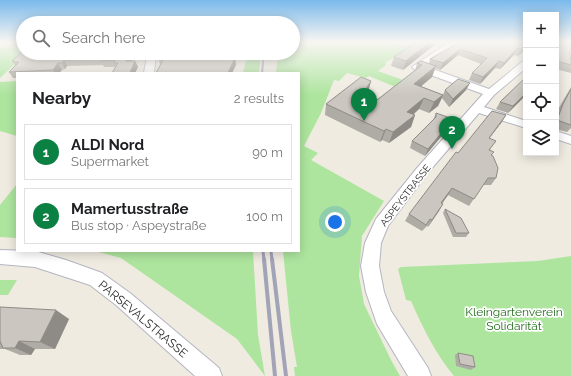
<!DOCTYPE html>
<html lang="en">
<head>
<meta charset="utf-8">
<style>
	body { margin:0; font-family:Raleway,sans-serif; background:#f2f2f2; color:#202124 }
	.controls { position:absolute; right:12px; top:12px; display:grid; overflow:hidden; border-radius:0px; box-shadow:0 2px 10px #0003 }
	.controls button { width:36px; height:36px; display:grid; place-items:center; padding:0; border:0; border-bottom:1px solid #e0e0e0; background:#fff; color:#202124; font:20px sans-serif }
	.you { position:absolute; left:335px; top:222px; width:14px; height:14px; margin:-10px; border:3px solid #fff; border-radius:50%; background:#1a73e8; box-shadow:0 0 0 6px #1a73e833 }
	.badge { display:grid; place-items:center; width:26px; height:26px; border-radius:50%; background:#0b8043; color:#fff; font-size:13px; font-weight:700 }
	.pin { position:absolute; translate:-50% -33px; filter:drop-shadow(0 1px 2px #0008) }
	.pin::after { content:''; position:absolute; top:21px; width:14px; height:12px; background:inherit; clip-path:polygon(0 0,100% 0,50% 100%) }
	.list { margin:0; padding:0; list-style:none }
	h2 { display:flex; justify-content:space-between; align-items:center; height:52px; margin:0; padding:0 16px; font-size:17px }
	h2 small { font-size:13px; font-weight:400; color:#757577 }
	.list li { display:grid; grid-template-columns:26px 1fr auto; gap:12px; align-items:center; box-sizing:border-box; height:56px; margin:0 8px 8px; padding:0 8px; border:1px solid #e0e0e0; border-radius:0px }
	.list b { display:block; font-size:15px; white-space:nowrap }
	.list p { margin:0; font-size:13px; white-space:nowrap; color:#757577 }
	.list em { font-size:13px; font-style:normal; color:#757577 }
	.icon { flex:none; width:22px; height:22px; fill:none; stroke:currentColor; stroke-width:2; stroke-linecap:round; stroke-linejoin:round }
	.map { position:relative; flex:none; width:571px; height:376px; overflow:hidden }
	.search { position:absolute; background:#fff; box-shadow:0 2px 10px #0003; left:16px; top:16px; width:284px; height:44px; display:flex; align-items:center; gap:10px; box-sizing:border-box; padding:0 14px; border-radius:22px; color:#757577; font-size:15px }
	.panel { position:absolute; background:#fff; box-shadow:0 2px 10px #0003; left:16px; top:72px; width:284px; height:180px; border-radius:0px }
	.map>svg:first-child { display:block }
	.green { fill:#ade59e }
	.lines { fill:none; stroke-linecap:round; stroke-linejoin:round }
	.minor-casing { stroke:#b4b5c1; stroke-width:2 }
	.minor { fill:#fff; fill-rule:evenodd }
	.rail-far2 { stroke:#a3a3b8; stroke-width:2 }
	.rail-far1 { stroke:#a3a3b8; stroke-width:3 }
	.rail { stroke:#a3a3b8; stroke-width:4 }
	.wall { fill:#afaba5 }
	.shaded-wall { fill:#8e8b86 }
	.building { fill:#cbc7c0; stroke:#8e8b86 }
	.labels { text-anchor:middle; stroke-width:3.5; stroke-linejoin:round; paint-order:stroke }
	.street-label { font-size:10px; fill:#2e2e2e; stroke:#fff }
	.near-park-label { font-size:12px; fill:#226e1b; stroke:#fff }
	.near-street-label { font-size:12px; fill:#2e2e2e; stroke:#fff }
</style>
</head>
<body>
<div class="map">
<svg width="571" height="376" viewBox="0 0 571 376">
	<rect width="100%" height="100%" fill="#efebe1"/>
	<g class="green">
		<polygon points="17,42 23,42 23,53 27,53 0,78 0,49"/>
		<polygon points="293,42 391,42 408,48 385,63 386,65 378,71 406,81 398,88 369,76 366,78 347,73 339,81 334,80 321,113 304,146 318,153 311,160 384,201 362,236 359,276 364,304 391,360 400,376 295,376 294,367 297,367 291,331 283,251 299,251 299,73 276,73 278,53 293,53"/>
		<polygon points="248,53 261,53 259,73 243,73"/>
		<polygon points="17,81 17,136 0,131 0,82"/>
		<polygon points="17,184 17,238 0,237 0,205"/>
		<polygon points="95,251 253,251 258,335 265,376 237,339 121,258"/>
		<path d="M571,256V376H454C435,353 423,328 411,301L406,300L398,269L401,267L538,261Z"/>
		<polygon points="0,280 17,280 8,295 0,295"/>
	</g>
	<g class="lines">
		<defs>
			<g id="minor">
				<polygon points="449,42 459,42 424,66 489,89 523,61 526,60 526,68 494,95 484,107 526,121 526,128 479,113 427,174 388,226 381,243 379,266 384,292 391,311 428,368 431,376 408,376 377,324 366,292 361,266 365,243 376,219 417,168 483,94 414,69 412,67"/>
				<polygon points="110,53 156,53 154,73 144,73 147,56 112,58 108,55"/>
				<polygon points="556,131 571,136 571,144 556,139"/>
				<polygon points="0,250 35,251 66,260 102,273 130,293 219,368 222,376 195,376 116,305 90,285 35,267 0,264"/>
			</g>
		</defs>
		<use href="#minor" class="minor-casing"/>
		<use href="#minor" class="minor"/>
		<polyline class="rail-far2" points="262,73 264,53"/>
		<g class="rail-far1">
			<polyline points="263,251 264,260"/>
			<polyline points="271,251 272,260"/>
		</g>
		<g class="rail">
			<polyline points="264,259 275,376"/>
			<polyline points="272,259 286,376"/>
		</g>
	</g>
	<g class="wall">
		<polygon points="411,42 438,42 403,70 391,66 394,57 414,43"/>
		<polygon points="460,42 526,42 525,50 518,56 514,55 500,69 495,68 480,84 469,80 472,73 481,64 458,55 440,70 435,68 432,77 421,86 443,95 445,90 470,83 466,90 449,107 442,98 438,106 429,113 419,109 413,115 415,115 411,127 389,143 382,140 380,142 325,115 326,104 371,81 368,92 366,95 377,100 415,71 417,63 429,64 430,59"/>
		<polygon points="556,49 571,54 570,59 571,59 571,73 556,69"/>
		<polygon points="23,53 67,53 44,54 41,56 108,53 131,53 133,58 131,61 135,61 138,67 135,73 112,73 115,67 104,67 103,65 67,66 65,69 62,70 59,73 17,73 17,78 13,78 9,72 15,65 12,61"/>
		<polygon points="159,53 233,53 232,58 235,58 236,65 232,73 156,73 161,64 160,64 158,58 160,54"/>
		<polygon points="526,77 526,96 525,96 508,113 496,109 500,102"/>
		<polygon points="571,87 571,128 567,132 556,129 556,115 557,111"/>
		<polygon points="436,113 450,126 425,156 410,148 412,141 433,120"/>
		<polygon points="506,115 489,138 491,155 496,178 491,185 483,185 469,206 448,195 442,204 439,211 428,227 427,226 422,231 405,221 409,214 458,153"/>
		<polygon points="445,209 469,233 466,237 453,237 443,213"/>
		<polygon points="0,307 69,319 55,349 35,349 31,355 20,355 5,349 0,349"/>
		<polygon points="458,353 475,367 471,370 456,366 455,355"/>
	</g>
	<g class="shaded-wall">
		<polygon points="430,42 438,42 403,70 406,61"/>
		<polygon points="526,46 526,49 525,50 518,56 522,49"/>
		<polygon points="517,48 514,55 500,69 504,63"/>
		<polygon points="460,49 458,55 440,70 443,63"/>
		<polygon points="35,53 44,53 44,54 38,58"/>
		<polygon points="130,53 131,53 133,58 128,68 126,61"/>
		<polygon points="231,53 233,53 231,64 230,58"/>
		<polygon points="235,58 236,65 232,73 228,73"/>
		<polygon points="64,60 67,66 65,69 62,63"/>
		<polygon points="135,61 138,67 135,73 130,73"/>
		<polygon points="499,61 495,68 480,84 483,77"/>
		<polygon points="58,63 62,70 59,73 55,73 53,70"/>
		<polygon points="436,66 432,77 411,95 414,84"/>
		<polygon points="371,81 368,92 360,105 363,94"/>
		<polygon points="470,83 466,90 449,107 453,99"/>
		<polygon points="526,93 525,96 508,113 513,106"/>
		<polygon points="443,95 438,106 429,113 434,102"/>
		<polygon points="424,98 419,109 403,123 407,112"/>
		<polygon points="415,115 411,127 389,143 393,132"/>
		<polygon points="506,115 502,122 484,145 489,138"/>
		<polygon points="453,119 450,126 425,156 428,149"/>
		<polygon points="386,129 382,140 380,142 384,131"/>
		<polygon points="452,188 448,195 437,210 441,203"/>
		<polygon points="443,204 439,211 428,227 432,220"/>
		<polygon points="56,310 69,319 55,349 40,342"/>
		<polygon points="19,341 35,349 31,355 15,348"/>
	</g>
	<g class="building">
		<polygon points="415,42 430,42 406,61 394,57"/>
		<polygon points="460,42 526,42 526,46 522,49 517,48 504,63 499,61 483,77 472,73 487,58 460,49 443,63 430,59"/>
		<polygon points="562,42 571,42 571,49 569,53 571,54 571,57 570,59 571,59 571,65 557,61 556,62 556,49 557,50"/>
		<polygon points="23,51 23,53 36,53 40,56 108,53 130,53 126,61 135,61 130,73 112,73 118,63 114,63 115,60 101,61 102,59 64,60 62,63 58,63 53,70 9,72 19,62 13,62 14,61 12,61"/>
		<polygon points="161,53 231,53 230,58 235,58 228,73 156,73 164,58 158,58"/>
		<polygon points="421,61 436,66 414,84 443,95 434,102 424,98 407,112 415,115 393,132 386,129 384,131 326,104 361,77 371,81 363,94 377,100 422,65 417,63"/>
		<polygon points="526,77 526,93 513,106 500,102"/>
		<polygon points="458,79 470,83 453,99 445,90"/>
		<polygon points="571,89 571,125 557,120 563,104"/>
		<polygon points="492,111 506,115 489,138 496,141 489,150 494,152 491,155 493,156 498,168 496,178 488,178 474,199 452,188 441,203 443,204 432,220 430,219 426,225 409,214 456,152 458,153"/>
		<polygon points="436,113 453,119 428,149 412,141 436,117"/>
		<polygon points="445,209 461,218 469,233 456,233"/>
		<polygon points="0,307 56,310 40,342 19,341 15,348 3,348 0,341"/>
		<polygon points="458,353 473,356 475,367 460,364"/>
	</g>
	<linearGradient id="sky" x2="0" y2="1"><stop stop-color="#7ab9eb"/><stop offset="0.44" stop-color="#f8f6f2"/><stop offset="1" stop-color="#f8f6f2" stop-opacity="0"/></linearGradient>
	<rect width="571" height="95" fill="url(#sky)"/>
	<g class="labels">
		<g class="street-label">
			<text transform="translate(405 195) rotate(-52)" y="4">ASPEYSTRASSE</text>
		</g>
		<g class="near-park-label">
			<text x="514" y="316">Kleingartenverein<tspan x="514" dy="14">Solidarität</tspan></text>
		</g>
		<g class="near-street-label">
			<text transform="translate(143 319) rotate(40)" y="4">PARSEVALSTRASSE</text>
		</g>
	</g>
</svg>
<div class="controls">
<button>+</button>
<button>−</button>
<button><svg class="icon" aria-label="locate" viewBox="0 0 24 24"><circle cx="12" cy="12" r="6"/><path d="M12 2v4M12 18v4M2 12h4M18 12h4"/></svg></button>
<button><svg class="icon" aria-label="layers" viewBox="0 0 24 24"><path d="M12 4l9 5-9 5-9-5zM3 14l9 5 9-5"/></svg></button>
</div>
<div class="you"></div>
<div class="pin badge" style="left:364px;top:121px">1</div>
<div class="pin badge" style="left:452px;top:149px">2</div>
<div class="search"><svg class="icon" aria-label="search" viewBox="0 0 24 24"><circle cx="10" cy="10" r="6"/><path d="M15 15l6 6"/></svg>Search here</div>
<section class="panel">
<h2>Nearby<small>2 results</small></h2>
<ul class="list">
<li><span class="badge">1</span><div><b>ALDI Nord</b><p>Supermarket</p></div><em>90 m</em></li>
<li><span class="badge">2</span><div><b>Mamertusstraße</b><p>Bus stop · Aspeystraße</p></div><em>100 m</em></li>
</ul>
</section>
</div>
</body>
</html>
